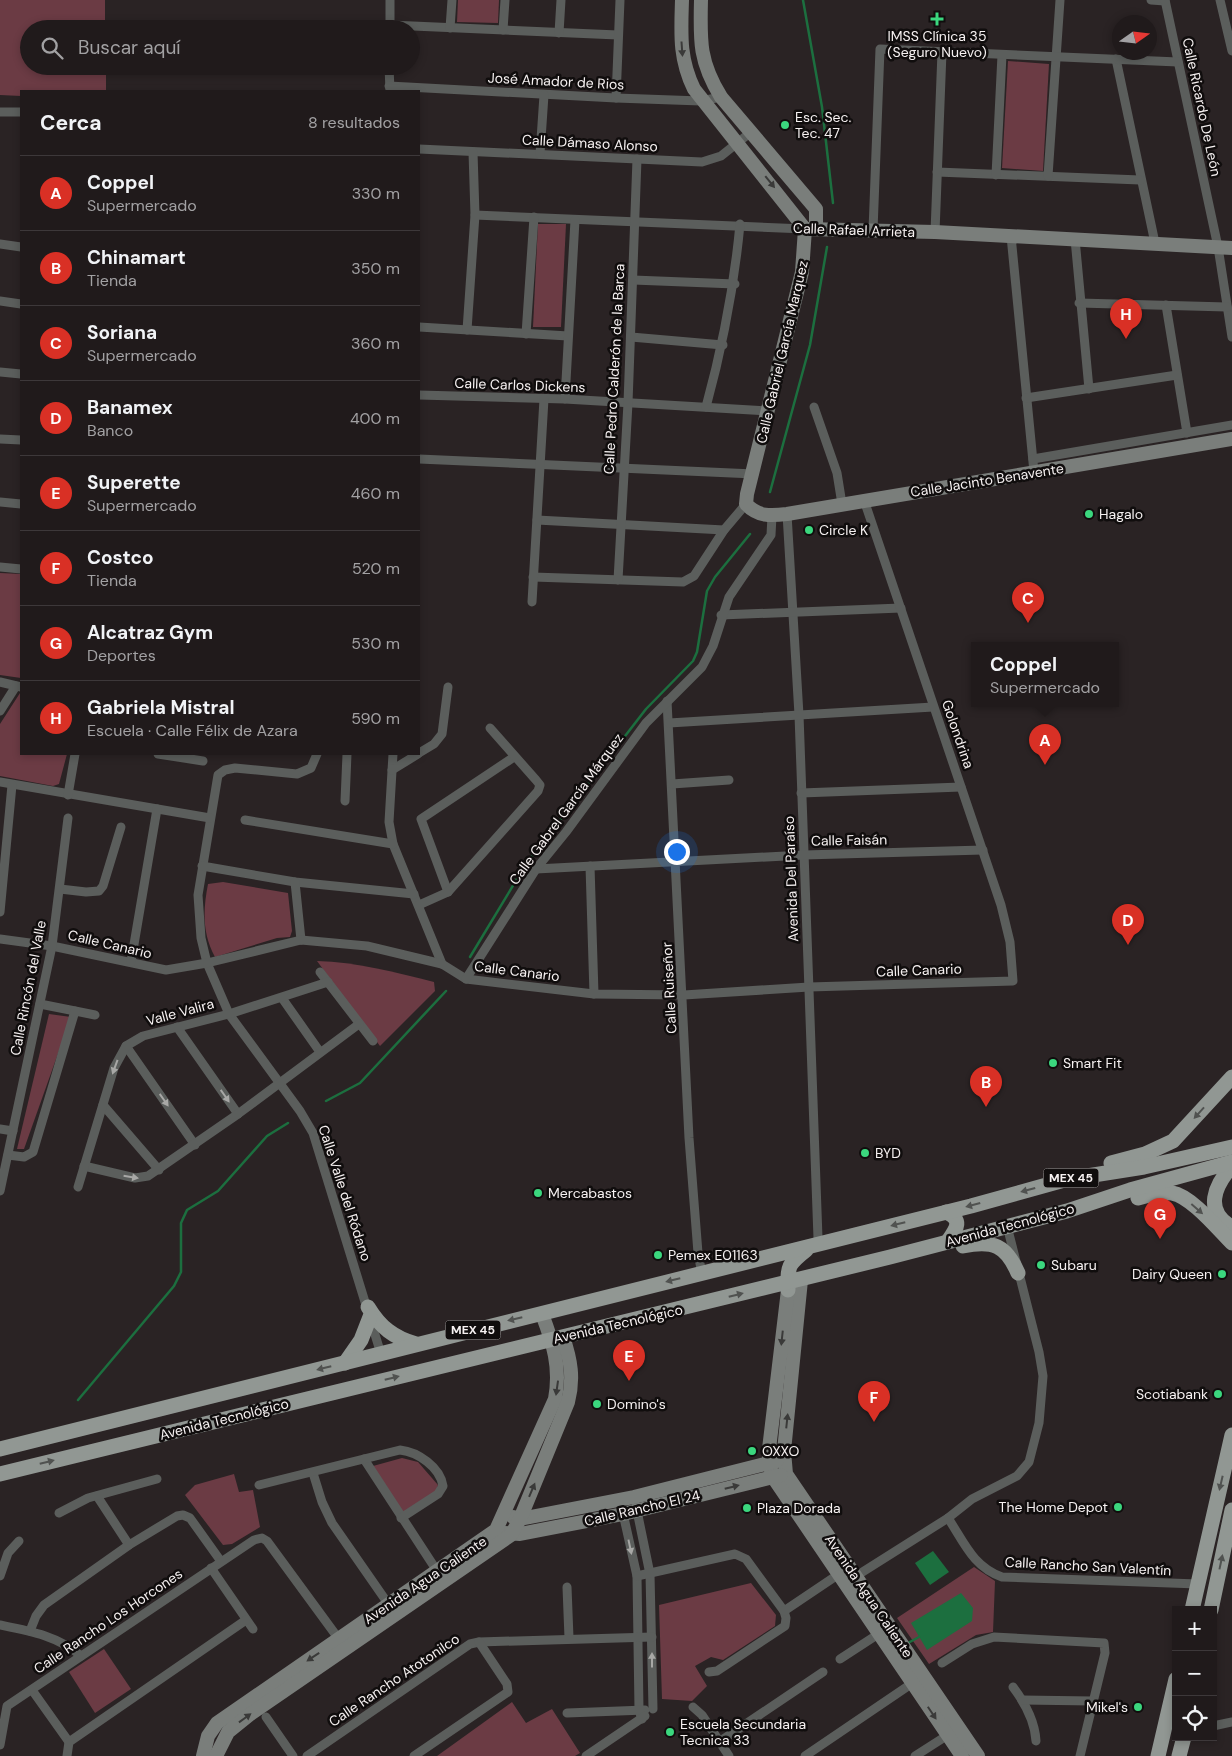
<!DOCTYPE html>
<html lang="es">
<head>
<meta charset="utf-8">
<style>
	body { margin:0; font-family:"DM Sans",sans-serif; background:#282324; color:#f1f3f6 }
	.controls { position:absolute; right:15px; bottom:15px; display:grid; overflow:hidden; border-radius:0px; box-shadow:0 2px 8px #0003 }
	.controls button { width:45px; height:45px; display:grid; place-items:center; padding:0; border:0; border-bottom:1px solid #3d383a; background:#201a1b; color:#f1f3f6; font:25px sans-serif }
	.compass { position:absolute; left:1112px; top:15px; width:45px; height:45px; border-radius:50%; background:#201a1b; box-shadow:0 2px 8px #0003; rotate:76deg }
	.you { position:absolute; left:676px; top:851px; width:18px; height:18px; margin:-12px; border:4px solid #fff; border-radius:50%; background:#1a73e8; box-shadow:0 0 0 8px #1a73e833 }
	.badge { display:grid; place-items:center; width:32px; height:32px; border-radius:50%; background:#d93025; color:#fff; font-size:16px; font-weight:700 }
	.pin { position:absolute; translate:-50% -41px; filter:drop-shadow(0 1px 2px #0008) }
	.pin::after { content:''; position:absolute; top:26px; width:18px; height:15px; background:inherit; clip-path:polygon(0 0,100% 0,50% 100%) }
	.popup { position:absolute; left:971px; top:642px; width:148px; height:65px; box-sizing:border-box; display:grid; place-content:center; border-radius:0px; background:#201a1b; filter:drop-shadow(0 1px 4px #0005); font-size:16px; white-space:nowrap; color:#a2a1a3 }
	.popup b { font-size:19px; color:#f1f3f6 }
	.popup::after { content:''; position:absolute; left:50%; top:100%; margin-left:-10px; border:10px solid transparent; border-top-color:#201a1b }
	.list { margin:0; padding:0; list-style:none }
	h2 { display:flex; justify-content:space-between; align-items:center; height:65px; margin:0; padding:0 20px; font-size:21px }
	h2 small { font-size:16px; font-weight:400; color:#a2a1a3 }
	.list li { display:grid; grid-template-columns:32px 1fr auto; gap:15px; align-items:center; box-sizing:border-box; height:75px; padding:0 20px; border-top:1px solid #3d383a }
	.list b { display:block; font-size:19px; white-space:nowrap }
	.list p { margin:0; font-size:16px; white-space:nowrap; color:#a2a1a3 }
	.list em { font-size:16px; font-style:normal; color:#a2a1a3 }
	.icon { flex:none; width:28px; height:28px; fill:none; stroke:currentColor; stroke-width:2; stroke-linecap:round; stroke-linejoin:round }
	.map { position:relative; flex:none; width:1232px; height:1756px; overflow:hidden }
	.search { position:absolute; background:#201a1b; box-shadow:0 2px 8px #0003; left:20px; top:20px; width:400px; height:55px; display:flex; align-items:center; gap:12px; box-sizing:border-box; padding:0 18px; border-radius:28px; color:#a2a1a3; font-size:19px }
	.panel { position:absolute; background:#201a1b; box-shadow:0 2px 8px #0003; left:20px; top:90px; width:400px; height:665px; border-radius:0px }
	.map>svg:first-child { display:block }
	.green { fill:#6b3b44 }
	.water { fill:#1c6f3f }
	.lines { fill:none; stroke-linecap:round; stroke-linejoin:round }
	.stream { stroke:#1c6f3f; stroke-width:2.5 }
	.street { stroke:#5b5e5c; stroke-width:9 }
	.secondary { stroke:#7a7e7b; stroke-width:14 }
	.primary { stroke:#919793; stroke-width:15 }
	.oneway { fill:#3a3a39 }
	.oneway2 { fill:#a8a8a6 }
	.oneway3 { fill:#505250 }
	.poi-dot { fill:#3bd77e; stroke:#100d0d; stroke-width:2 }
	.labels { text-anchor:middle; stroke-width:5; stroke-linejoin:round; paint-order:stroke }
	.shield { fill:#100d0d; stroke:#b1adad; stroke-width:1 }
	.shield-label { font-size:12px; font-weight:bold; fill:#f6f1f1 }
	.poi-label { font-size:14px; fill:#f6f1f1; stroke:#100d0d; text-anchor:start }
	.street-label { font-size:14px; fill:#f6f1f1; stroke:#100d0d }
</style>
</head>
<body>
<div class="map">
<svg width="1232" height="1756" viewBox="0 0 1232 1756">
	<rect width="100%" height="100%" fill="#2a2324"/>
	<g class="green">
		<polygon points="0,0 105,0 105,29 29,29 29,66 106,66 106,91 21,91 21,96 0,95"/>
		<polygon points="458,0 499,0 498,23 457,22"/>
		<polygon points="1008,61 1049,64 1043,171 1002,168"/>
		<polygon points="538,224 566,224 561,327 533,327"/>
		<polygon points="0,573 21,574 21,678 0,675"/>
		<polygon points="20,693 21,754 67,754 59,784 53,786 0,776 0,724"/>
		<path d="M223,882L288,893L292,931L290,937L277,938L215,957C202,933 203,910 208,884Z"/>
		<path d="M317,961C356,962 395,972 434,982L435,991L380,1046Z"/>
		<polygon points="49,1014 71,1017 24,1149 17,1149"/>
		<polygon points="402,1458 418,1462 438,1485 436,1493 405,1515 373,1466"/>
		<polygon points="234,1474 239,1492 253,1490 260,1527 232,1544 223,1545 185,1495 195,1485"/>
		<polygon points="974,1567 995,1581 993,1632 976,1635 929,1664 897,1618"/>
		<polygon points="751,1583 776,1615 775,1626 723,1660 711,1657 695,1666 707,1686 692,1701 662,1699 659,1605"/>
		<polygon points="104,1649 131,1689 95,1713 69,1672"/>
		<polygon points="512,1702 526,1723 552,1709 580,1753 575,1756 437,1756"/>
	</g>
	<g class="water">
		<polygon points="933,1551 949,1572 930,1585 915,1563"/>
		<polygon points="961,1593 973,1608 972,1621 927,1650 911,1623"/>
	</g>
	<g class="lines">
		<g class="stream">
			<polyline points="803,0 822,107 833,203"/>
			<polyline points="770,492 810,345 827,247"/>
			<polyline points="470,957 526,864 646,709 693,661 697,652 707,591 715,577 750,534"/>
			<polyline points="326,1101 360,1083 446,991"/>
			<polyline points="78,1400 174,1286 181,1272 181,1223 187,1210 218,1191 267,1136 288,1123"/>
			<polyline points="908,1643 919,1637"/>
		</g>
		<g class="street">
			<polyline points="1151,0 1165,1"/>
			<polyline points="1165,0 1218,247 1232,337"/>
			<polyline points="1220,0 1232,51"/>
			<polyline points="390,25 618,35"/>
			<polyline points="450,28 452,0"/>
			<polyline points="390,29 390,0"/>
			<polyline points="503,30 505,0"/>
			<polyline points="559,33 561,0"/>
			<polyline points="1116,59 1155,243"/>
			<polyline points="389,66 390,91"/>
			<polyline points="389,86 616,98 701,101 721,97"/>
			<polyline points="616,98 620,0"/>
			<polyline points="0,112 21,112"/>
			<polyline points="419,149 702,162 721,156 751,132"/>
			<polyline points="540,154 544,95"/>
			<polyline points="937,172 1140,180"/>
			<polyline points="996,175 1002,55"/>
			<polyline points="1048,176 1060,0"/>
			<polyline points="475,215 805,229"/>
			<polyline points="873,230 880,49 1178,62"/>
			<polyline points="935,232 942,52"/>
			<polyline points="1011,236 1034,472"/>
			<polyline points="1075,239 1089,389"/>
			<polyline points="0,244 21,247"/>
			<polyline points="633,280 735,284"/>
			<polyline points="0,301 21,304"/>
			<polyline points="1079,303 1227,307"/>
			<polyline points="1166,305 1187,433"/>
			<polyline points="419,327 568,336"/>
			<polyline points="467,330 475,215 473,152"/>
			<polyline points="526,334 534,217"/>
			<polyline points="631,337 723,345"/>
			<polyline points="0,372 21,374"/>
			<polyline points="419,395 565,399 769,411"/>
			<polyline points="1026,398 1177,375"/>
			<polyline points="565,399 575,220"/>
			<path d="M706,407C723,345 734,288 740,224"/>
			<polyline points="814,407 837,473 842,504"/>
			<polyline points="0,439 21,440"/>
			<polyline points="419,459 754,474"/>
			<polyline points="1033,459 1232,425"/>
			<polyline points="0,502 21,504"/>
			<polyline points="787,514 799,715 818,1238 821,1243"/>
			<polyline points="537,520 724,530"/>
			<polyline points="0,567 21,569"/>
			<polyline points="533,577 683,582 694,576 724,530 746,504"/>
			<polyline points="618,580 628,403 637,159"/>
			<polyline points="532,602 544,399"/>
			<polyline points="721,615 901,608"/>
			<polyline points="0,682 21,687"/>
			<polyline points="667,701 689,1138 698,1253 702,1274"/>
			<polyline points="0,711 16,686"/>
			<polyline points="669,723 933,707"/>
			<polyline points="419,753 434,744 442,734 448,687"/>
			<polyline points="158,754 203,761"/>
			<polyline points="317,754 311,768 297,774 235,768 225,770 218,775 198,895 201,938 207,963 229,1014 300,1111 313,1133 381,1354"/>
			<polyline points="393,754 389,822 393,844 442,964"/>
			<polyline points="392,770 418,754"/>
			<polyline points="0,782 210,818"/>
			<polyline points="672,784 729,780"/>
			<polyline points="801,793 961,787"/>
			<polyline points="68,795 75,754"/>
			<polyline points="345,801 347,754"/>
			<polyline points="245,820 393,844"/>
			<polyline points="202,866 295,882 414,894"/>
			<polyline points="590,866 594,994"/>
			<polyline points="536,869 804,855 983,850"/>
			<polyline points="295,882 301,940"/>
			<polyline points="60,889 86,892 99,891 103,886 121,827"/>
			<polyline points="448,892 421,819 514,757"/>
			<polyline points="419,905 448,892 538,791 540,785 536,780 490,728"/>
			<polyline points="0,912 12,785"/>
			<polyline points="0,939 52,946 166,970 207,963 301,940 367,946 442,964 466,979 594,994 684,995 809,987 1013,981 1010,942 1001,905 864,500"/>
			<polyline points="131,962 157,809"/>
			<polyline points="320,972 373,1041"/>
			<polyline points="466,979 536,869 566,832 646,723 702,667 713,646 729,597 771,535 772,516"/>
			<polyline points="282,998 320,1052"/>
			<polyline points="40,1004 95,1015"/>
			<polyline points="177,1027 238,1114"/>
			<polyline points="126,1046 195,1145"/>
			<polyline points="103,1105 159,1170"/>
			<polyline points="0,1129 13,1131"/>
			<polyline points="8,1155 24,1157 33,1152 75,1011"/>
			<polyline points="84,1166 135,1178 148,1176 238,1114 359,1024"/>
			<polyline points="78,1187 114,1068 126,1046 143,1036 229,1014 328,982"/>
			<polyline points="0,1191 52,946 68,818"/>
			<polyline points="364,1459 439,1574"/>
			<polyline points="313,1473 322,1502 332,1523 389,1605"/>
			<path d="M259,1485L400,1450C418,1452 440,1467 443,1486L438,1494L401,1518"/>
			<polyline points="97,1496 129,1545"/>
			<polyline points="620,1500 637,1576 639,1710 642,1719"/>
			<polyline points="636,1506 650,1574 653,1709"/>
			<polyline points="59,1513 88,1498 157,1479"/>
			<path d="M948,1518C964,1542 973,1567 1002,1577L1198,1584"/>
			<polyline points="211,1568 253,1629"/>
			<polyline points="0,1576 8,1553 19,1541"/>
			<polyline points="637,1576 735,1554 746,1559 784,1611 786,1618 785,1626 717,1671 709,1672"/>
			<polyline points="853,1578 948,1518 972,1499 1017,1476 1029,1462 1039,1423 1043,1376 1039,1352 1007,1226"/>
			<polyline points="567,1587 569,1638"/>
			<polyline points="784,1611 842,1572"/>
			<path d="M0,1625C30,1631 58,1636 81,1656"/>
			<polyline points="30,1631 36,1616 44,1605 129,1545 177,1516 183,1515 190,1518 220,1560"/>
			<polyline points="840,1659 883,1631"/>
			<polyline points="942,1663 972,1644 994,1637 1104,1643 1105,1653 1080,1756"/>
			<path d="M1013,1687C1025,1703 1035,1721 1036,1741"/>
			<polyline points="32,1690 69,1742"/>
			<polyline points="1022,1700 1093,1701"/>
			<polyline points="693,1707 702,1715 729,1756"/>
			<polyline points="567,1713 645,1710"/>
			<polyline points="266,1717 293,1756"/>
			<polyline points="1213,1726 1232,1722"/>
			<polyline points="719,1742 823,1672"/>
			<polyline points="0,1745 7,1706 254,1540 262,1538 267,1541 341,1642"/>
			<polyline points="67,1756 69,1742 246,1620"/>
			<polyline points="307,1756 470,1644 479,1642 652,1637"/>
			<polyline points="414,1756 508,1692 507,1684 479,1642"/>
			<polyline points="586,1756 645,1716"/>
			<polyline points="805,1756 917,1680"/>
			<polyline points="915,1756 951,1733"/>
		</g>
		<g class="secondary">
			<path d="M682,0C681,34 679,58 694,89L805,229L802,272L747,494L746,504C758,517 771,516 787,514L1232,439"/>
			<path d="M701,0C700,41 699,61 721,97L816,209V228"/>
			<polyline points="805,229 935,232 1232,248"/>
			<polyline points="801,1280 784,1451 786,1474 978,1756"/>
			<polyline points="788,1290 769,1449 769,1463 773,1477 962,1756"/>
			<polyline points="513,1517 520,1519 634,1497 777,1461"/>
			<polyline points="504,1533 520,1534 623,1514 781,1475"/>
			<path d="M203,1756L208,1736L217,1723L496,1530L555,1399C561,1367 553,1343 542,1314"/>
			<path d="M216,1756L228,1732L249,1715L511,1535L520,1519L568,1402C574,1379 571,1360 563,1337"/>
		</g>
		<g class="primary">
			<polyline points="1111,1163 1145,1154 1173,1141 1232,1077"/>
			<path d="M1232,1166C1215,1185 1203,1211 1232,1227"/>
			<path d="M1138,1198C1149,1195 1160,1192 1172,1193C1191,1196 1218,1229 1232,1243"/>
			<path d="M946,1212C963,1220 957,1228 948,1241"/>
			<path d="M963,1246C993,1240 1006,1245 1018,1273"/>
			<path d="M788,1290C788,1266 787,1265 806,1250"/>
			<path d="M368,1307C380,1327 394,1338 416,1344"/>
			<polyline points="345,1363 361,1340 370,1317"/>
			<polyline points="0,1449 971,1206 1068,1179 1144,1167 1232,1147"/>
			<polyline points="0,1474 890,1257 1067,1211 1130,1190 1232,1162"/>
			<polyline points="1192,1610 1232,1435"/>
			<polyline points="1211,1610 1232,1510"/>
			<polyline points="1158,1756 1176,1679"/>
			<polyline points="1179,1756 1184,1737"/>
		</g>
	</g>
	<defs><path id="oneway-solid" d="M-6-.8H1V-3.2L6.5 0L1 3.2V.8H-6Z" transform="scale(1.25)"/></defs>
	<g class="oneway">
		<use href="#oneway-solid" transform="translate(682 49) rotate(86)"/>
		<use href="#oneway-solid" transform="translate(770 182) rotate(51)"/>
		<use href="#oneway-solid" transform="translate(782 1338) rotate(96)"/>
		<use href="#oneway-solid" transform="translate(557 1388) rotate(98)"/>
		<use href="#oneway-solid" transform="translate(787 1421) rotate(-84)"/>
		<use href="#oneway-solid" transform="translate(732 1487) rotate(-14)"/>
		<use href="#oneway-solid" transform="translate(532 1490) rotate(-67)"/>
		<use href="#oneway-solid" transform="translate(313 1657) rotate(146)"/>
		<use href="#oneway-solid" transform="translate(932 1713) rotate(56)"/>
		<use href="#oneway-solid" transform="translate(245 1718) rotate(-36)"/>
	</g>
	<g class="oneway2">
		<use href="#oneway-solid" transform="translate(115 1067) rotate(110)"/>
		<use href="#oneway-solid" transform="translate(225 1096) rotate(55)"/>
		<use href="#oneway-solid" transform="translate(164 1100) rotate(55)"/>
		<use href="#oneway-solid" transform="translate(131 1177) rotate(9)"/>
		<use href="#oneway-solid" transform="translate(630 1547) rotate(78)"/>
		<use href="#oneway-solid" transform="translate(652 1660) rotate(-90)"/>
	</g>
	<g class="oneway3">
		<use href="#oneway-solid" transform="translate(1199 1113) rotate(132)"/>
		<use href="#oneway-solid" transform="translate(1028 1190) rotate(165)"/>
		<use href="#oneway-solid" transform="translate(973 1205) rotate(165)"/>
		<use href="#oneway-solid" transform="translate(1197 1209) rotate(41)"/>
		<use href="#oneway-solid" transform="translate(898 1224) rotate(166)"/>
		<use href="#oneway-solid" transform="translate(673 1280) rotate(166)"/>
		<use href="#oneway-solid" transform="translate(736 1295) rotate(-14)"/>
		<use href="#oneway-solid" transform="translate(515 1319) rotate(167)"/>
		<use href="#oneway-solid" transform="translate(324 1368) rotate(166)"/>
		<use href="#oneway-solid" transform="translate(392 1378) rotate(-14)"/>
		<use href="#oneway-solid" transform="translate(47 1462) rotate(-14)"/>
		<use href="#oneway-solid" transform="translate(1221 1483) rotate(103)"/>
		<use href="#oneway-solid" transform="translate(1221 1562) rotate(-78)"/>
	</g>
	<g class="poi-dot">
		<path d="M934.5 11.5h5v5h5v5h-5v5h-5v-5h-5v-5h5z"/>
		<circle cx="785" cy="125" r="5"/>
		<circle cx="1089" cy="514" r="5"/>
		<circle cx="809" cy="530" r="5"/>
		<circle cx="1053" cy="1063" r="5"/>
		<circle cx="865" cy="1153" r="5"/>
		<circle cx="538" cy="1193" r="5"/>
		<circle cx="658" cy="1255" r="5"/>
		<circle cx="1041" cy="1265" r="5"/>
		<circle cx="1222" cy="1274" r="5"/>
		<circle cx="1218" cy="1394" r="5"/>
		<circle cx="597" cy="1404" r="5"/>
		<circle cx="752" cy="1451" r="5"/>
		<circle cx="1118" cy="1507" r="5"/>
		<circle cx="747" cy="1508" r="5"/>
		<circle cx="1138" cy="1707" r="5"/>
		<circle cx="670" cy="1732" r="5"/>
	</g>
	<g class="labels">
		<g class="shield">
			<rect x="1043.5" y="1168.5" width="55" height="19" rx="4"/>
			<rect x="445.5" y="1320.5" width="55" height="19" rx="4"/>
		</g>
		<g class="shield-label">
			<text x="1071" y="1182">MEX 45</text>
			<text x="473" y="1334">MEX 45</text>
		</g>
		<g class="poi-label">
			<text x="937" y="41" text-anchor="middle">IMSS Clínica 35<tspan x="937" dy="16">(Seguro Nuevo)</tspan></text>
			<text x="795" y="122">Esc. Sec.<tspan x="795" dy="16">Tec. 47</tspan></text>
			<text x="1099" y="519">Hagalo</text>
			<text x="819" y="535">Circle K</text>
			<text x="1063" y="1068">Smart Fit</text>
			<text x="875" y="1158">BYD</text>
			<text x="548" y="1198">Mercabastos</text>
			<text x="668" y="1260">Pemex E01163</text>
			<text x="1051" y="1270">Subaru</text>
			<text x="1212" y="1279" text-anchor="end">Dairy Queen</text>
			<text x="1208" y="1399" text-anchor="end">Scotiabank</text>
			<text x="607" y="1409">Domino's</text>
			<text x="762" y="1456">OXXO</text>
			<text x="1108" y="1512" text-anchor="end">The Home Depot</text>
			<text x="757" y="1513">Plaza Dorada</text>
			<text x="1128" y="1712" text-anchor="end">Mikel's</text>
			<text x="680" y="1729">Escuela Secundaria<tspan x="680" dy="16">Tecnica 33</tspan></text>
		</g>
		<g class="street-label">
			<text transform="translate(556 81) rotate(3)" y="5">José Amador de Rios</text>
			<text transform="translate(1202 107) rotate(78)" y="5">Calle Ricardo De León</text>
			<text transform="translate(590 143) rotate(3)" y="5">Calle Dámaso Alonso</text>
			<text transform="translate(854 230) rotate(2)" y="5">Calle Rafael Arrieta</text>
			<text transform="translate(782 352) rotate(-77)" y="5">Calle Gabriel García Marquez</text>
			<text transform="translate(614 369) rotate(-87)" y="5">Calle Pedro Calderón de la Barca</text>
			<text transform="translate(520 385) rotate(2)" y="5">Calle Carlos Dickens</text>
			<text transform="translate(987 480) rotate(-9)" y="5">Calle Jacinto Benavente</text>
			<text transform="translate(958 734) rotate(71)" y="5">Golondrina</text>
			<text transform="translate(566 809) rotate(-54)" y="5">Calle Gabrel García Márquez</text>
			<text transform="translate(849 840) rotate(-1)" y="5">Calle Faisán</text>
			<text transform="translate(791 879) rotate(-92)" y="5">Avenida Del Paraíso</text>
			<text transform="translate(110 944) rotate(13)" y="5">Calle Canario</text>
			<text transform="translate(919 970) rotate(-2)" y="5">Calle Canario</text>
			<text transform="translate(517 971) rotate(7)" y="5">Calle Canario</text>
			<text transform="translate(28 988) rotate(-79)" y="5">Calle Rincón del Valle</text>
			<text transform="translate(669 988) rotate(-93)" y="5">Calle Ruiseñor</text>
			<text transform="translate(180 1012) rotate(-15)" y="5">Valle Valira</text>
			<text transform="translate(345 1193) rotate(72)" y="5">Calle Valle del Ródano</text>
			<text transform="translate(1010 1225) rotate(-15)" y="5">Avenida Tecnológico</text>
			<text transform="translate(618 1324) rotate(-13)" y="5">Avenida Tecnológico</text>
			<text transform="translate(224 1419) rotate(-14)" y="5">Avenida Tecnológico</text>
			<text transform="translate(642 1508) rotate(-13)" y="5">Calle Rancho El 24</text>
			<text transform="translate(1088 1566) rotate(3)" y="5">Calle Rancho San Valentín</text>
			<text transform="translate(425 1580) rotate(-34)" y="5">Avenida Agua Caliente</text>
			<text transform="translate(869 1596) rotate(56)" y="5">Avenida Agua Caliente</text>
			<text transform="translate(108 1621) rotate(-34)" y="5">Calle Rancho Los Horcones</text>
			<text transform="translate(394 1680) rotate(-34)" y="5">Calle Rancho Atotonilco</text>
		</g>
	</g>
</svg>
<div class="controls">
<button>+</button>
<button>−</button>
<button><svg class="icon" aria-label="locate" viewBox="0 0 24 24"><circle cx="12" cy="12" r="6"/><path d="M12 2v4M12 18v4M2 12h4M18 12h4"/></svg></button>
</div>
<svg class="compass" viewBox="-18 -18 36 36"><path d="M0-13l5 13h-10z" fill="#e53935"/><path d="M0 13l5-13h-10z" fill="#a2a1a3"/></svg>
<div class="you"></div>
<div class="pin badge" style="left:1045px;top:765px">A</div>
<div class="popup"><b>Coppel</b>Supermercado</div>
<div class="pin badge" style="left:986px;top:1107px">B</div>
<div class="pin badge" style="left:1028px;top:623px">C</div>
<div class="pin badge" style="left:1128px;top:945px">D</div>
<div class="pin badge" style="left:629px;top:1381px">E</div>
<div class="pin badge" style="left:874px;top:1422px">F</div>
<div class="pin badge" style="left:1160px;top:1239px">G</div>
<div class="pin badge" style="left:1126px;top:339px">H</div>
<div class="search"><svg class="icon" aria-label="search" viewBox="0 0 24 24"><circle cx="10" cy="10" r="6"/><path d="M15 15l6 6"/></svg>Buscar aquí</div>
<section class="panel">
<h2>Cerca<small>8 resultados</small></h2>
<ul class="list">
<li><span class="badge">A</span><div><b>Coppel</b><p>Supermercado</p></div><em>330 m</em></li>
<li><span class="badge">B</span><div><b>Chinamart</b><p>Tienda</p></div><em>350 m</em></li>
<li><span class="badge">C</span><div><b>Soriana</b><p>Supermercado</p></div><em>360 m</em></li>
<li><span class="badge">D</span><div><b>Banamex</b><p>Banco</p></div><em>400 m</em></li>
<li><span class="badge">E</span><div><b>Superette</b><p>Supermercado</p></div><em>460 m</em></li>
<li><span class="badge">F</span><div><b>Costco</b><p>Tienda</p></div><em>520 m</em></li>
<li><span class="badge">G</span><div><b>Alcatraz Gym</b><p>Deportes</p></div><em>530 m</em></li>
<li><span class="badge">H</span><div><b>Gabriela Mistral</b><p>Escuela · Calle Félix de Azara</p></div><em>590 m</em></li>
</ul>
</section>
</div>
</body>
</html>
